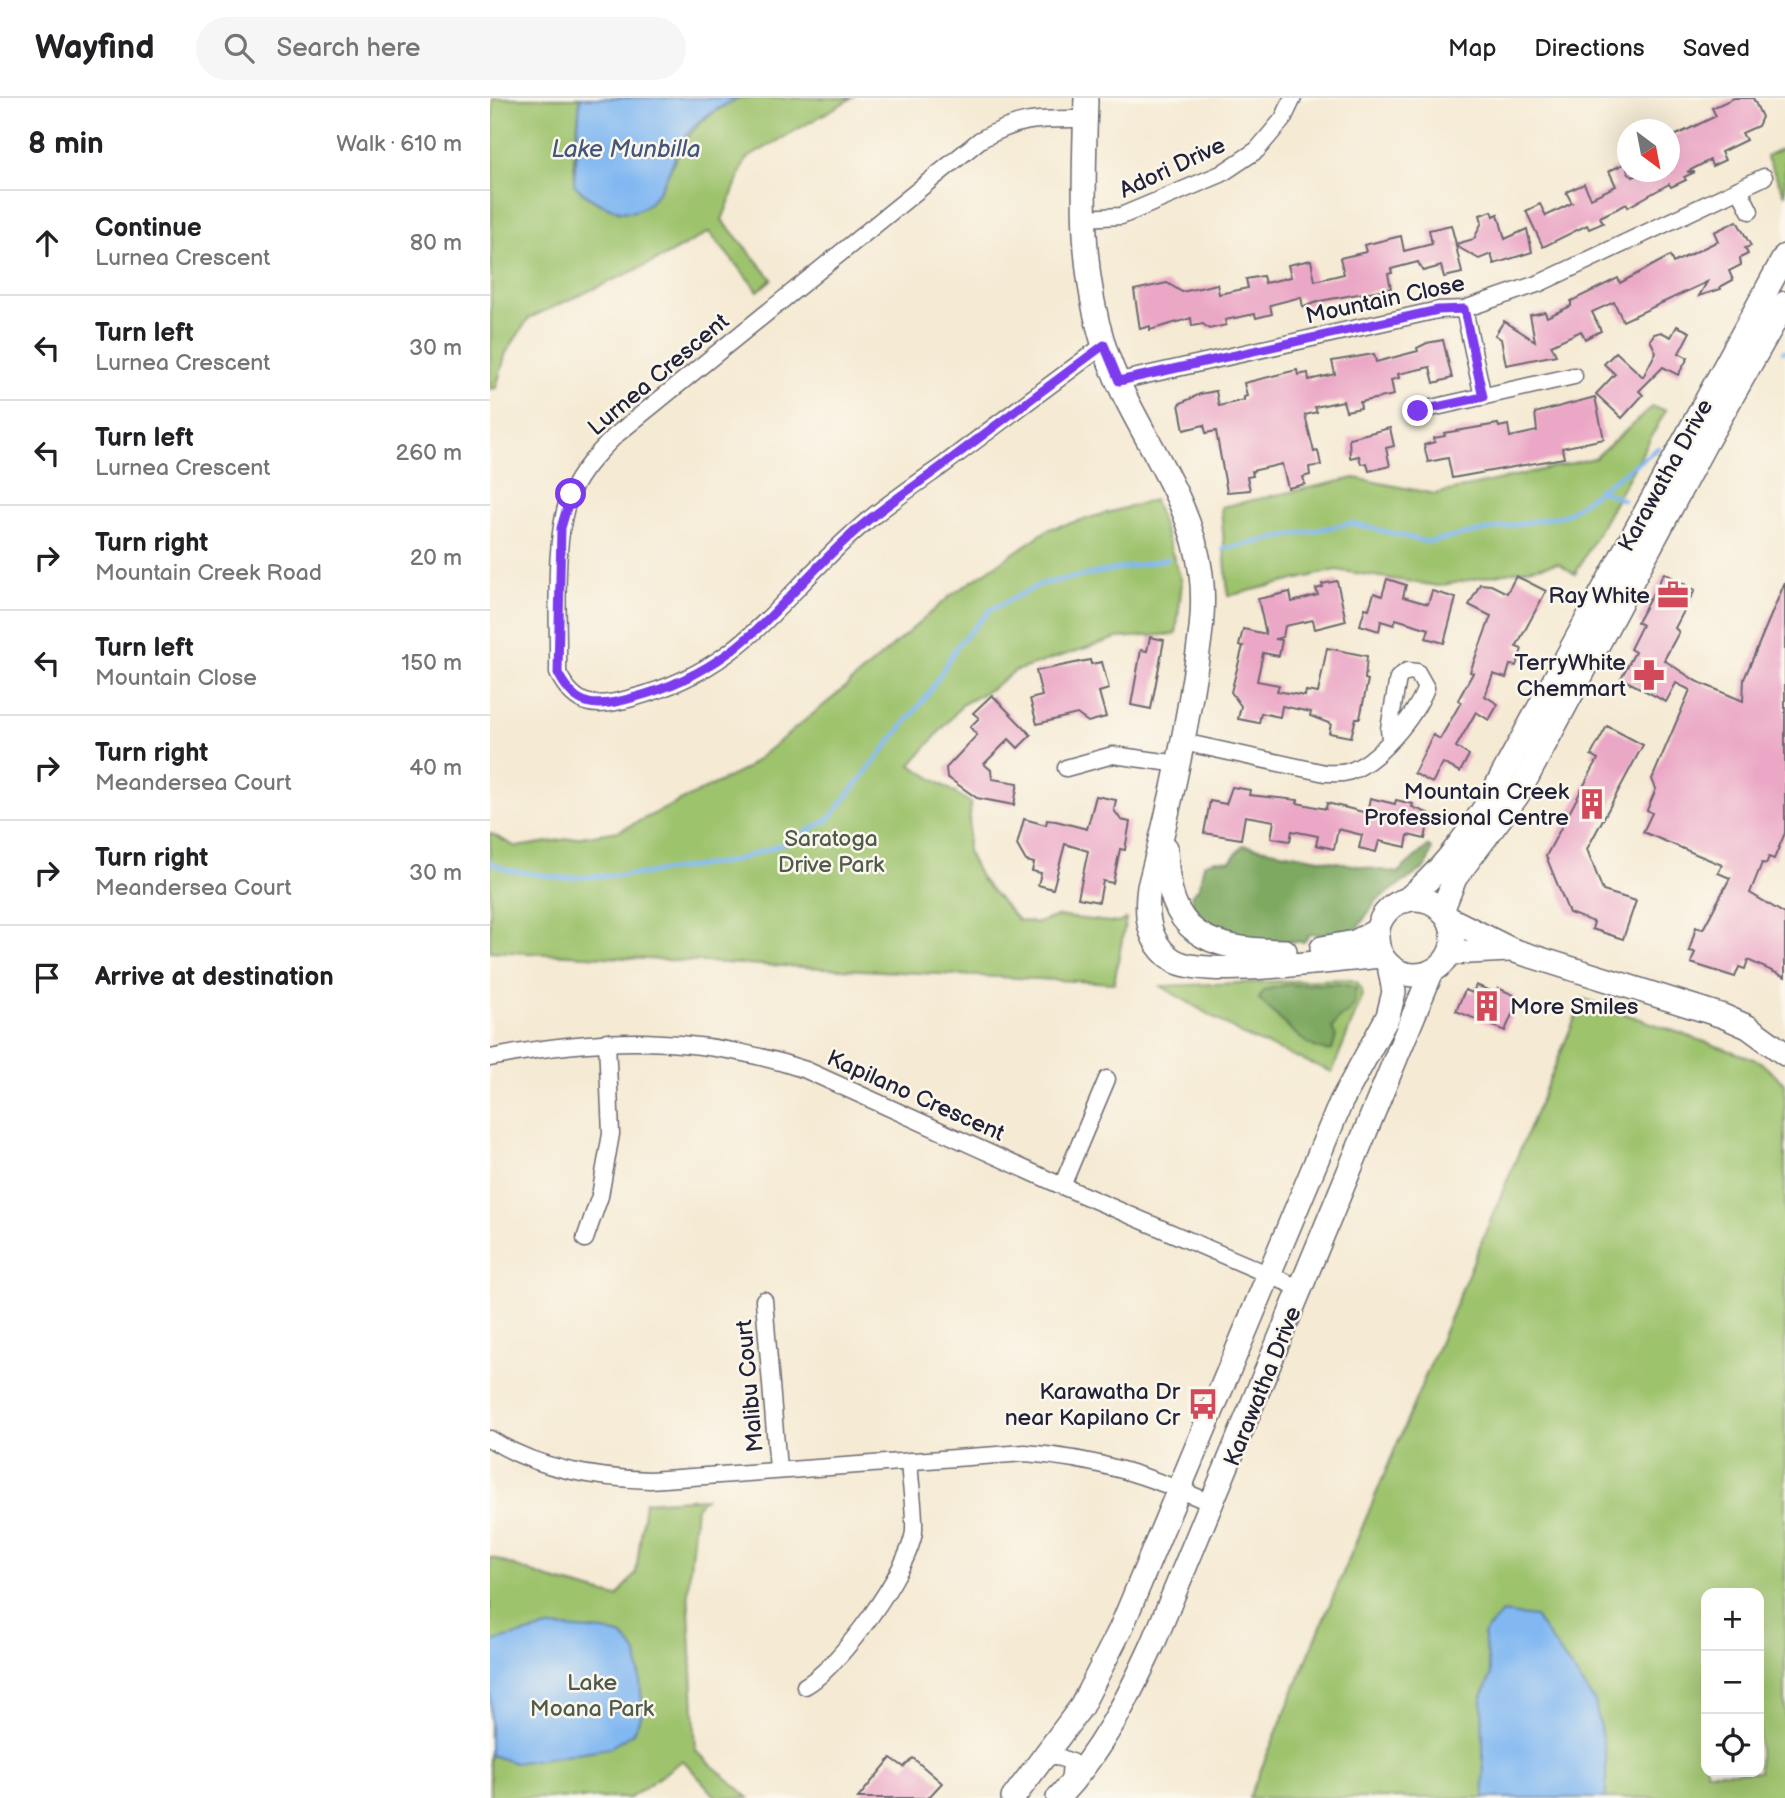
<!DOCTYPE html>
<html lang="en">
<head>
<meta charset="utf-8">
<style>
	body { margin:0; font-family:"Balsamiq Sans",sans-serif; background:#f6f6f6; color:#202124 }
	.controls { position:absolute; right:21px; bottom:21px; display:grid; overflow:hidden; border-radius:14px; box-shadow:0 7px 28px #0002 }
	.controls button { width:63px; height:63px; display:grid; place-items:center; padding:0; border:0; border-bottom:2px solid #e0e0e0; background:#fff; color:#202124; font:35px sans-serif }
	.compass { position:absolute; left:1127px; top:21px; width:63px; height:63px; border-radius:50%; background:#fff; box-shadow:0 7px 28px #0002; rotate:148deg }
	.stop { position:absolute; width:21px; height:21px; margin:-16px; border:5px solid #7c3aed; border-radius:50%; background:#fff }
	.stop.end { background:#7c3aed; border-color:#fff; box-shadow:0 2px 7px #0008 }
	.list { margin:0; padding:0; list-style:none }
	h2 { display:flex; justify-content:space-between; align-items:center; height:91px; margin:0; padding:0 28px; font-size:30px }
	h2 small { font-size:23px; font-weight:400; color:#757577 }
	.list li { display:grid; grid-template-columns:46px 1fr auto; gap:21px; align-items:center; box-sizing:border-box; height:105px; padding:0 28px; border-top:2px solid #e0e0e0 }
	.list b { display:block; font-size:26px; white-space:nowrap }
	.list p { margin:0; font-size:23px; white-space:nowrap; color:#757577 }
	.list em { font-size:23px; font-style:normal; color:#757577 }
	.icon { flex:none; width:38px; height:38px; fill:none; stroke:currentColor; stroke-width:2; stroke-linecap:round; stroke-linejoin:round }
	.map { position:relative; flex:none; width:1295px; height:1700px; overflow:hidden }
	header { display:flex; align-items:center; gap:42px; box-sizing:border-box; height:98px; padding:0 35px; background:#fff; border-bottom:2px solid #e0e0e0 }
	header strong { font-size:33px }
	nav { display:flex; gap:38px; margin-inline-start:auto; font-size:24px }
	.search { width:490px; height:63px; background:#f6f6f6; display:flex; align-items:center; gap:18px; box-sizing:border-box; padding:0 24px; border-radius:38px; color:#757577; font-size:26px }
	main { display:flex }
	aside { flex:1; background:#fff }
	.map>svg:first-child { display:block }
	.green { fill:#9ec36d; stroke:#607254; stroke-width:2; fill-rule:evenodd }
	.forest { fill:#7ea960; stroke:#50664e; stroke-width:2 }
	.water { fill:#81b8f1; stroke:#526d96; stroke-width:2 }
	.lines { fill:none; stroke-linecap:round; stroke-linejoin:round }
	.stream { stroke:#81b8f1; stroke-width:4.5 }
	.building { fill:#eba7c6 }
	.street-casing { stroke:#6c6870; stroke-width:19 }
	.secondary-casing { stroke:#6c6870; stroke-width:26 }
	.street { stroke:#fff; stroke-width:16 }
	.secondary { stroke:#fff; stroke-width:23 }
	.route { stroke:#7c3aed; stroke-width:9 }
	.labels { text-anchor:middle; stroke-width:5; stroke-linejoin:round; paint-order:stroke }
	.street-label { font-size:23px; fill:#22223b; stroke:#fbf7ec }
	.poi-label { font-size:23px; fill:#22223b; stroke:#fbf7ec; text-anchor:end }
	.park-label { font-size:23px; fill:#4d5a4c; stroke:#fbf7ec }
	.water-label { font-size:24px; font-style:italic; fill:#43567b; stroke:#fbf7ec }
</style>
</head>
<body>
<header>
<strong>Wayfind</strong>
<div class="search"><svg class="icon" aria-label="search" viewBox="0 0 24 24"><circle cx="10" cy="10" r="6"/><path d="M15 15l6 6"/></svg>Search here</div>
<nav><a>Map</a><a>Directions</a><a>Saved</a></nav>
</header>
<main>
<aside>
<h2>8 min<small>Walk · 610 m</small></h2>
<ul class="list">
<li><svg class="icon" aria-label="ahead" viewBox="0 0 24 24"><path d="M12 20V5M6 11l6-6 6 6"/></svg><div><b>Continue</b><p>Lurnea Crescent</p></div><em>80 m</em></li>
<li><svg class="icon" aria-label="left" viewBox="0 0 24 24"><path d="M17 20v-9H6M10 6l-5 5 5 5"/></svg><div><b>Turn left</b><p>Lurnea Crescent</p></div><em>30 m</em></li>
<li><svg class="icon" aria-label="left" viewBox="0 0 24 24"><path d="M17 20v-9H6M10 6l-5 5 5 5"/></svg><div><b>Turn left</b><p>Lurnea Crescent</p></div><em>260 m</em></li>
<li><svg class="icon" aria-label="right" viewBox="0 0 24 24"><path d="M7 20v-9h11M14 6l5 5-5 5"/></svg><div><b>Turn right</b><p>Mountain Creek Road</p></div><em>20 m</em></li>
<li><svg class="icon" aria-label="left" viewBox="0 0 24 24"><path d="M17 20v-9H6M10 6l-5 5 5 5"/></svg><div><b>Turn left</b><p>Mountain Close</p></div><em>150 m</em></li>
<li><svg class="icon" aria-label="right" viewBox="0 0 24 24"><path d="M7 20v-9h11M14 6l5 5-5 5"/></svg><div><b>Turn right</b><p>Meandersea Court</p></div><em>40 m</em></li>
<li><svg class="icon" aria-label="right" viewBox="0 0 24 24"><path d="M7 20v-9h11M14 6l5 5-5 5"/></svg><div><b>Turn right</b><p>Meandersea Court</p></div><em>30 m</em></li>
<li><svg class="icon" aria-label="arrive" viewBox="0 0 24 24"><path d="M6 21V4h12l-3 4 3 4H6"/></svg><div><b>Arrive at destination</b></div></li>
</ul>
</aside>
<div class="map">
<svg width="1295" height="1700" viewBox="0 0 1295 1700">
	<rect width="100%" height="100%" fill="#fbf7ec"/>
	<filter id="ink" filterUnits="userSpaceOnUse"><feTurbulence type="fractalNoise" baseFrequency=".0143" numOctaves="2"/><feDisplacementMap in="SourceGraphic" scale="14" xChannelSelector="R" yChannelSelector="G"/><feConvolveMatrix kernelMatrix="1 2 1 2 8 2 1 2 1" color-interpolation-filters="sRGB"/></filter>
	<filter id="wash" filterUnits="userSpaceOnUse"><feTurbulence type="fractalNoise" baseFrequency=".00686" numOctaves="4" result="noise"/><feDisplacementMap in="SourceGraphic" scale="28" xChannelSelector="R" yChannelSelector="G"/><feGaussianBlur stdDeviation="1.57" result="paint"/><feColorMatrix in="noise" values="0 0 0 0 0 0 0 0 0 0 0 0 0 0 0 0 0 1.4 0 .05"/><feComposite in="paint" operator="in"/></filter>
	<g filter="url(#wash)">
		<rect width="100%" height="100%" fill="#f5ead3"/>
		<g class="green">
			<path d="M3,0H90C88,58 63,90 131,114L162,102C195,52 189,29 249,0H362L256,61L232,122L282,181L268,193L219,134L172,160L39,220L16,255L6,290L0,291Z"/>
			<polygon points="1295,49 1295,97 1276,58"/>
			<polygon points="1162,309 1176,312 1085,476 1068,465 948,488 846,472 738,498 731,409 865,380 945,396 1105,360"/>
			<polygon points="664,402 692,484 686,536 627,540 525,573 501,591 473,606 421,667 481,705 477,753 491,781 528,822 548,825 567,818 628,825 636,821 624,885 0,853 0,735 26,749 129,733 254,672 345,598 460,498 559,431"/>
			<polygon points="857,881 867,884 872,892 871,902 842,974 755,938 671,888"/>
			<path d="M1093,901L1269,963L1295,986V1700H759ZM1216,1495H1269V1674H1216Z"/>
			<polygon points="215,1400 206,1409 198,1491 206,1653 259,1700 227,1700 193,1662 140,1700 0,1700 0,1459 56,1480 127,1499 146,1475 155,1404"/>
		</g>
		<g class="forest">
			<path d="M753,747L907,775L938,748L942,751L936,769L887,802L867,831L847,837L820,836L814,844C767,840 715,859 701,797L709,790L714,766L725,762L740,763Z"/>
			<path d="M851,886L866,890L864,906L859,914L849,920L842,930L846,938L842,952C820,958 785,915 769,901L774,892L796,887Z"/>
		</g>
		<g class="water">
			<path d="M90,0H249C229,10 209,19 196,38C177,67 169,130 120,110C106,105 94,98 84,86Z"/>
			<polygon points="1012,1515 1045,1519 1105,1604 1116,1661 1116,1700 994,1700 992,1599 1001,1577 993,1536"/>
			<polygon points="62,1529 114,1533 133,1538 147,1555 153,1614 142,1636 119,1650 25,1665 0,1657 0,1544"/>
		</g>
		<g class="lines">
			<g class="stream">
				<polyline points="1293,254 1295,253"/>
				<polyline points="1108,391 1133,402"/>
				<polyline points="733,451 862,425 937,444 1075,417 1168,350"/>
				<polyline points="0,764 17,772 73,780 151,776 243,763 296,745 339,721 439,595 467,548 500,512 551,486 678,461"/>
			</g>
		</g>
		<g id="blocks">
			<g class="building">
				<polygon points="1244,0 1263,0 1272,19 1268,28 1252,35 1256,42 1231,54 1235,62 1222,68 1220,62 1197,74 1205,74 1194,79 1196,82 1181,89 1179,86 1138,109 1137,106 1110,119 1113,125 1099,131 1097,127 1053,149 1036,113 1050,106 1056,118 1082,105 1076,94 1094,86 1101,100 1126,88 1119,73 1136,65 1138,74 1143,79 1155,74 1180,74 1180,40 1226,18 1222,10"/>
				<polygon points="1002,113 1004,118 1008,116 1015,141 1037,131 1042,154 1004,166 1001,156 989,161 966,148 972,175 954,179 951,168 933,173 928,164 901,171 902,175 898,176 901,190 830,203 813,209 811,199 780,207 782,216 766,220 765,216 735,222 736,227 719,231 713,226 702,228 701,220 660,232 660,228 650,231 644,192 677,185 692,194 727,186 729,196 758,190 756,181 773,178 775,185 801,179 798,167 821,162 825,183 854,176 850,160 876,154 874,147 911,138 914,153 942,146 939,132 961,127 966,146 984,141 992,124 990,117"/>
				<polygon points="1247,123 1261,148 1255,150 1258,156 1250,160 1251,167 1239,173 1243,182 1230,189 1231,191 1209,198 1217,184 1133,223 1124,204 1102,214 1111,233 1095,241 1091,233 1061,247 1066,257 1016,267 1011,241 1005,237 1014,223 1045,243 1040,217 1055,214 1057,219 1081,208 1081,203 1128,180 1130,185 1180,158 1183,165 1228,143 1224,134"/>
				<polygon points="1187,228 1200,234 1189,255 1198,260 1188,277 1173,269 1149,293 1153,297 1132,320 1106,296 1125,276 1114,266 1126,254 1153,279 1166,254 1160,242 1164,236 1171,234 1181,239"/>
				<polygon points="953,242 962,280 944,285 940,269 908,276 909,280 901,282 904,297 870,304 871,310 856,313 853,303 825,309 827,314 815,317 824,354 828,353 831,367 819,369 820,377 813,379 815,386 798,390 792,366 762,373 763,378 757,379 760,392 737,394 726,333 716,335 714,327 694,332 689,306 710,296 726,293 729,308 754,302 754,299 757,298 754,285 807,272 808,277 818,275 819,282 845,276 842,263 884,256 886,264 928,253 927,250 937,245"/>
				<polygon points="1105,299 1114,341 1072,350 1074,360 962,380 958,360 938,364 934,347 945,344 944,340 955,338 954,335 1008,326 1009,329 1018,327 1020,339 1047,333 1045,315"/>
				<polygon points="900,330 904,348 896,350 900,368 879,373 877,365 871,366 869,358 860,360 859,340"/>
				<polygon points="1174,475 1205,492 1185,530 1189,534 1174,562 1206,583 1253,603 1254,581 1295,484 1295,735 1284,761 1279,759 1276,766 1272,765 1260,795 1295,816 1295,879 1258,862 1255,871 1249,869 1245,879 1201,865 1205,854 1199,853 1206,829 1213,831 1240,780 1228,775 1232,767 1153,734 1162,715 1157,712 1166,691 1162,681 1200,592 1186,585 1176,604 1131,580 1145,554 1140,551 1152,527 1147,524"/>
				<polygon points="1026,478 1056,493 1026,549 1032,551 1026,568 1020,567 1016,580 1003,576 995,598 1008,606 999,622 986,614 966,649 979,657 970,674 953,665 942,685 924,675 943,637 950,641 971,604 968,602 983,575 980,574 1001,518 979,507 990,486 1001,487 1017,495"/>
				<polygon points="897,481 916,487 913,499 938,506 942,493 966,500 954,545 936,540 939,531 906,521 904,527 891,523 889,533 870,527 875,510 879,511 884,495 892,498"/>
				<polygon points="847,483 856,523 825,531 823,522 795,528 793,539 785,541 792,542 789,558 773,555 767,583 789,587 787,593 815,598 816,593 828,595 837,550 877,558 875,581 878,582 870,620 866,620 861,639 839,635 841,626 820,618 821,614 792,608 790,619 771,615 769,625 748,621 751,608 741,594 753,548 749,548 753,531 776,536 768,501 800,494 802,504 828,497 826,491 833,489 832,486"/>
				<polygon points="660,539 674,542 661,611 641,607 651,552 657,553"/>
				<polygon points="600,562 601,566 612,564 619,591 609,594 616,619 598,624 587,616 547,626 540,601 552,598 546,573"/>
				<polygon points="502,597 541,637 528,650 519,641 494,666 501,672 502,681 528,685 524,707 487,700 457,679 456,670 487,637 480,629 489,620 483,615"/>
				<polygon points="1117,628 1153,647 1097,751 1113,793 1146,803 1133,841 1102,831 1104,824 1079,815 1056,758 1108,661 1101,657"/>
				<polygon points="742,689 760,692 759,697 808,702 807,705 836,711 837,705 877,715 880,700 905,706 906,702 923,706 922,709 940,716 935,741 918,737 916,749 889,743 886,754 869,750 872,737 848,731 844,751 826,747 828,738 802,733 800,743 781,740 784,723 755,718 751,741 714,735 720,703 736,706"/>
				<polygon points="606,698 626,702 624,712 631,722 640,724 635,752 630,751 623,785 613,783 609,804 588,800 598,753 575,746 563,791 548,787 551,775 542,773 544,765 536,763 527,747 534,721 556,727 557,722 566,723 597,731"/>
				<polygon points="986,887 1006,895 1008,890 1024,897 1023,900 1028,902 1015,933 966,913 975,892 983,895"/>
				<polygon points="401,1660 414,1669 423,1660 452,1685 438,1700 368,1700"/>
			</g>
		</g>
	</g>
	<g filter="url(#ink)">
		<use href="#blocks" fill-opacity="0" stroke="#6c6870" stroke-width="2"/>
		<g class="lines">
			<defs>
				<g id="street">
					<path d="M595,21C550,21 531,19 490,42L126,337C108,355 90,373 80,397C62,443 69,523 68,575C86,611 106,610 142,600C259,569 288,499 371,428C397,406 425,387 452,368C506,327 560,287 614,247"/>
					<polyline points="1249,91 1260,113"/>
					<polyline points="593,120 631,118 731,76 767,52 793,21 803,0"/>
					<polyline points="974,211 993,299"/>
					<polyline points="629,283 948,212 974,211 1050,185 1274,79"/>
					<polyline points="928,313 1084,278"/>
					<path d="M693,644L835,675C842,675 850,676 857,674C887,666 925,618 936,590L927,574L917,573L908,580L899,631L900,641"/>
					<polyline points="576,670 623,657 689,666"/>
					<path d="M0,960C110,938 209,936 316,972L572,1088L812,1191"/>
					<polyline points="572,1088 617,981"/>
					<polyline points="95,1141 110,1098 121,1036 117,943"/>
					<polyline points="274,1202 288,1371"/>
					<path d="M0,1341C48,1371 104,1380 160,1382L535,1355C605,1360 660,1378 723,1406"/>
					<path d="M315,1588C349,1570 420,1471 424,1433C425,1410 420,1385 419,1363"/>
					<polyline points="554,1662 564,1657 581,1664 579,1687"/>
				</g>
				<g id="secondary">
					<path d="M596,0C594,84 588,166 614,248C639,327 700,391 711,476C716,515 708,554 702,592C691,659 676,724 659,789C655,816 658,845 683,862C714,882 850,861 892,858"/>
					<path d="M676,750C677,838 716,851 795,853"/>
					<circle cx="925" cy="839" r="38"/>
					<path d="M915,803C949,775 972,745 995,709L1295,158"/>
					<polyline points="952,813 965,780 1027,698 1215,346 1295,205"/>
					<polyline points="958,820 1022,852 1233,918 1258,929 1295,956"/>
					<polyline points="832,850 865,844 888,832"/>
					<polyline points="960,855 1019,852"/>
					<polyline points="523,1700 591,1609 631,1530 851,1004 898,918 904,894 899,867"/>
					<path d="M568,1700C610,1655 638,1601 663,1546L942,873"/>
				</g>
			</defs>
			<use href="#street" class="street-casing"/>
			<use href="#secondary" class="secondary-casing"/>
			<use href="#street" class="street"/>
			<use href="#secondary" class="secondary"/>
		</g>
	</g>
	<g class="lines" filter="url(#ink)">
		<path class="route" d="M81,396L71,430L68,575C86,611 106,610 142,600C259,569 288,499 371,428C397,406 425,388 452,368C506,327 560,287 614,247L629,283L948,212L974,211L993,299L928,313"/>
	</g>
	<defs>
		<symbol id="office-bare" viewBox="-9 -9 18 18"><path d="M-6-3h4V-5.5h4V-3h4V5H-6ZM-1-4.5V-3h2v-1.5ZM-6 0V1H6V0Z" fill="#d1495b" stroke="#fbf7ec" stroke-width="2.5" paint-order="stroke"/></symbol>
		<symbol id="pharmacy-bare" viewBox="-9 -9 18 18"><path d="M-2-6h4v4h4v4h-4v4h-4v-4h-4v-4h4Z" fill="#d1495b" stroke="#fbf7ec" stroke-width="2.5" paint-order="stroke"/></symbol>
		<symbol id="building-bare" viewBox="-9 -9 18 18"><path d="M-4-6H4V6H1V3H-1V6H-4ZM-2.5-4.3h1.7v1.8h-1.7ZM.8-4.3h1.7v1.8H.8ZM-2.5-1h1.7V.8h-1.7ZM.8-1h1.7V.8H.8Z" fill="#d1495b" stroke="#fbf7ec" stroke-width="2.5" paint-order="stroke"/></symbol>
		<symbol id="bus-bare" viewBox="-9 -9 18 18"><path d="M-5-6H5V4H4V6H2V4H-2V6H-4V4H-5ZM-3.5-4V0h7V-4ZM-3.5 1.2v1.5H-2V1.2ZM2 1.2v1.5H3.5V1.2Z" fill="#d1495b" stroke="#fbf7ec" stroke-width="2.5" paint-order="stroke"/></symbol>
	</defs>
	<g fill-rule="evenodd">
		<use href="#office-bare" x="1161" y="475" width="44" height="44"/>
		<use href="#pharmacy-bare" x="1137" y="555" width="44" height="44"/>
		<use href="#building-bare" x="1080" y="684" width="44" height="44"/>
		<use href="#building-bare" x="975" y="886" width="44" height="44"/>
		<use href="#bus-bare" x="691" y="1284" width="44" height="44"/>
	</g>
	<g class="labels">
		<g class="street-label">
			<text transform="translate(682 69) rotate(-25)" y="8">Adori Drive</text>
			<text transform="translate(895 201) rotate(-12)" y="8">Mountain Close</text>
			<text transform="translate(168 276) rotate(-40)" y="8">Lurnea Crescent</text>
			<text transform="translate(1175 377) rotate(-61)" y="8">Karawatha Drive</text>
			<text transform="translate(426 997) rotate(24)" y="8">Kapilano Crescent</text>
			<text transform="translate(259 1288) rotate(-95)" y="8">Malibu Court</text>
			<text transform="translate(772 1288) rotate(-68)" y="8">Karawatha Drive</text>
		</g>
		<g class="poi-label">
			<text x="1160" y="505">Ray White</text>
			<text x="1136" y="572">TerryWhite<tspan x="1136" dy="26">Chemmart</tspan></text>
			<text x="1079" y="701">Mountain Creek<tspan x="1079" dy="26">Professional Centre</tspan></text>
			<text x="1020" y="916" text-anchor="start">More Smiles</text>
			<text x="690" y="1301">Karawatha Dr<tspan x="690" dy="26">near Kapilano Cr</tspan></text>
		</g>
		<g class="park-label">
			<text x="341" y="748">Saratoga<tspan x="341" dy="26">Drive Park</tspan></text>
			<text x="102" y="1592">Lake<tspan x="102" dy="26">Moana Park</tspan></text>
		</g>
		<g class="water-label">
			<text x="136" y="59">Lake Munbilla</text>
		</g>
	</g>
</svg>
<div class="controls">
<button>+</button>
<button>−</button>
<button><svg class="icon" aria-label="locate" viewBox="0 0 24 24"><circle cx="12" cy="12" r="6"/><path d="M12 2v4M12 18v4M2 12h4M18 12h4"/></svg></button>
</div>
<svg class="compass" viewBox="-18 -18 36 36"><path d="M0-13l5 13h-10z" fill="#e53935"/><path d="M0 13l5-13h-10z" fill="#757577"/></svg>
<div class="stop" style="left:81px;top:396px"></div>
<div class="stop end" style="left:928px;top:313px"></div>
</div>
</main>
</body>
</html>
